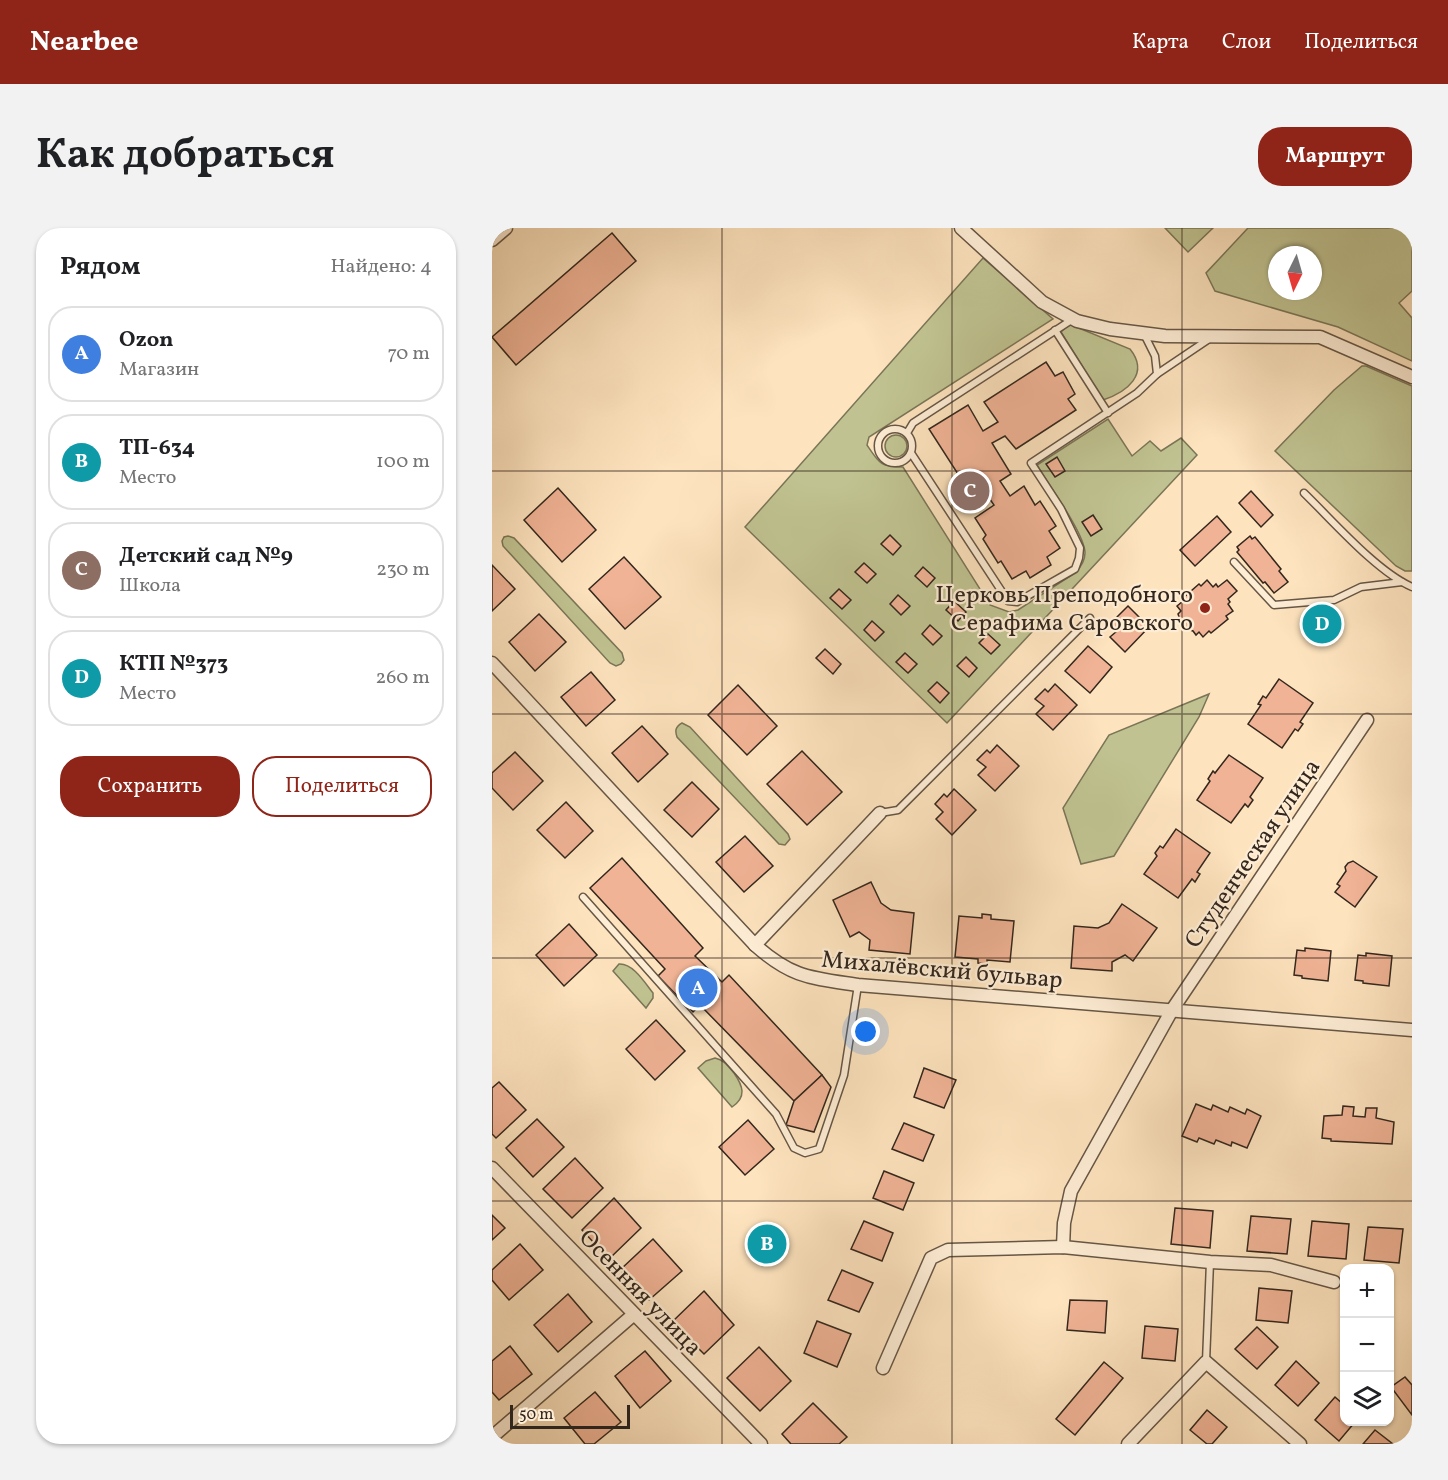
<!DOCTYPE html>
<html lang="ru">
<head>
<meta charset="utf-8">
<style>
	body { margin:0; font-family:Vollkorn,serif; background:#f2f2f2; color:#202124 }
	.controls { position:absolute; right:18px; bottom:18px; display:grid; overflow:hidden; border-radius:12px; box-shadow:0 2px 4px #0004 }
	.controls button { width:54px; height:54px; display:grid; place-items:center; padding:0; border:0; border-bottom:2px solid #e0e0e0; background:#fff; color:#202124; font:30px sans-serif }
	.compass { position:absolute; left:776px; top:18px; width:54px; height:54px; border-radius:50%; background:#fff; box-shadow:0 2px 4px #0004; rotate:185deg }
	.scale { position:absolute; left:18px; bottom:15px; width:120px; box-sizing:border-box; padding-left:6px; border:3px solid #33271d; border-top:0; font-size:16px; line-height:21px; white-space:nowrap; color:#33271d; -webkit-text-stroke:4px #feedd5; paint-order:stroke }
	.you { position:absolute; left:374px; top:804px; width:21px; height:21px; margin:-15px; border:4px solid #fff; border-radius:50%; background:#1a73e8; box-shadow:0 0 0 9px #1a73e833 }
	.badge { display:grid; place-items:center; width:39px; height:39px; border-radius:50%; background:#8f2418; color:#fff; font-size:20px; font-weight:700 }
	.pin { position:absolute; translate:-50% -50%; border:3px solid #fff; box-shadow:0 2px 6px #0006 }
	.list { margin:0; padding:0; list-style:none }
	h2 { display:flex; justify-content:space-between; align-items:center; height:78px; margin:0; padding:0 24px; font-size:26px }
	h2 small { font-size:20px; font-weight:400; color:#757577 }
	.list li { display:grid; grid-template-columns:39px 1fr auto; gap:18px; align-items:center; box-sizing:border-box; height:96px; margin:0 12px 12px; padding:0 12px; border:2px solid #e0e0e0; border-radius:24px }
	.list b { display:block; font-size:22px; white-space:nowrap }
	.list p { margin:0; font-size:20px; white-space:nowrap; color:#757577 }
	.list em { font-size:20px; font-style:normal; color:#757577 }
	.actions { display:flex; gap:12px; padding:18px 24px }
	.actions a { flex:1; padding:14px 0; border:2px solid #8f2418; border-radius:24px; text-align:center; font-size:21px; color:#8f2418 }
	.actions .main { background:#8f2418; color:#fff }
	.icon { flex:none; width:33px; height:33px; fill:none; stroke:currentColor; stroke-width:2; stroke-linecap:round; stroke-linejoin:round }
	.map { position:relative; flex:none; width:920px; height:1216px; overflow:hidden; border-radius:24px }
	header { display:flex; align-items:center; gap:36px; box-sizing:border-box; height:84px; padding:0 30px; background:#8f2418; color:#fff }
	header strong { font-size:28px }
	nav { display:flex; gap:33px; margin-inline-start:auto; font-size:21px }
	.intro { display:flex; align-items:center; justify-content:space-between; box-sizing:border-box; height:144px; padding:0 36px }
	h1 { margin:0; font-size:42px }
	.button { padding:15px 27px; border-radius:24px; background:#8f2418; color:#fff; font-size:21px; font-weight:700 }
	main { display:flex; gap:36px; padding:0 36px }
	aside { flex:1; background:#fff; border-radius:24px; box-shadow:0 2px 4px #0004 }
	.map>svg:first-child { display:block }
	.green { fill:#c0c391; stroke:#7a7557; stroke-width:1.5; fill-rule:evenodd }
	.building { fill:#f0b395; stroke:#33271d; stroke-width:1.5 }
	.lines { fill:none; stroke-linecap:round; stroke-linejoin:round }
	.service-casing { stroke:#665645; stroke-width:9 }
	.minor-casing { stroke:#665645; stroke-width:15 }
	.service { stroke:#feedd5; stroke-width:6 }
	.minor { stroke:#feedd5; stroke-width:12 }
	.grid { fill:none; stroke:#33271d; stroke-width:1.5; stroke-opacity:0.55 }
	.poi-dot { fill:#8f2418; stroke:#feedd5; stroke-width:2 }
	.labels { text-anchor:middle; stroke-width:4.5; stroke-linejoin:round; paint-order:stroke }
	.poi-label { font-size:24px; fill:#33271d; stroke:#feedd5; text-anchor:end }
	.street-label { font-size:24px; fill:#33271d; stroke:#feedd5 }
</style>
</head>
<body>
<header>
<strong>Nearbee</strong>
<nav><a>Карта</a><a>Слои</a><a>Поделиться</a></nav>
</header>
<div class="intro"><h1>Как добраться</h1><a class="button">Маршрут</a></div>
<main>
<aside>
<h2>Рядом<small>Найдено: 4</small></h2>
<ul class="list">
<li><span class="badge" style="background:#3f7fe0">A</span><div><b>Ozon</b><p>Магазин</p></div><em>70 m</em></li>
<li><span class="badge" style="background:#0f9aa8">B</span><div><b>ТП-634</b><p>Место</p></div><em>100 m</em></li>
<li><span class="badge" style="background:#8d6e63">C</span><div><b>Детский сад №9</b><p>Школа</p></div><em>230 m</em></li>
<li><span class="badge" style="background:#0f9aa8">D</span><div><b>КТП №373</b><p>Место</p></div><em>260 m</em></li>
</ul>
<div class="actions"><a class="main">Сохранить</a><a>Поделиться</a></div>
</aside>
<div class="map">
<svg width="920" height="1216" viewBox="0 0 920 1216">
	<rect width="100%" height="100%" fill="#fde3be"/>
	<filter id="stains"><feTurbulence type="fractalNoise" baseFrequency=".00333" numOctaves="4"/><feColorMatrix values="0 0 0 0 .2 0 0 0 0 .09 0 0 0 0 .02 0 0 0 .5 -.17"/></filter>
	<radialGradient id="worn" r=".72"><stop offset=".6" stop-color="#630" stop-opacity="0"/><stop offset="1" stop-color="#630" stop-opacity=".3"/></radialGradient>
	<g class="green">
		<polygon points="673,0 721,0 696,24"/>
		<path d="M756,0H920V63L907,75L920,90V133L846,99L723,63L714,45ZM785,27H821V63H785Z"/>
		<path d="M491,30L561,91L377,209L375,217C387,235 388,239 411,239L498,377L517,384L526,382L583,345C588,340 593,333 593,325C593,306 556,256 545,237L616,191L640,228L658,213L669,223L689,210L705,227L455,495L253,299Z"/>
		<path d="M577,96L638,121C658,146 635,164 611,172L569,104Z"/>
		<polygon points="870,138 874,138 920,158 920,343 913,343 904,338 783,223 842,162"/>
		<circle cx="404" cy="218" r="11"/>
		<polygon points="16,308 22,310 130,425 132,432 129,436 124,438 118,435 11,318 10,313 12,309"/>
		<polygon points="717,466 707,489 622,628 589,636 571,580 617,507"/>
		<path d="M190,495L198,499L296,606L298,611L293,617L287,616L185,509C183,503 183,499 190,495Z"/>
		<path d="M127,736C141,735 153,755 161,765V770L154,780L121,743Z"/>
		<path d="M223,830C232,832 236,838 242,845C251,858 255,869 240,879L206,840L214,833Z"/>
	</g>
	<g class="building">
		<polygon points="120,5 144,33 24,137 0,109"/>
		<polygon points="554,134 563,148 571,144 583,166 576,171 584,182 524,221 513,208 500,215 519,246 508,253 518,268 532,258 543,277 548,273 564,298 557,303 568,320 555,329 559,337 538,350 534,343 520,351 509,333 506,335 491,311 494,307 483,290 502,277 493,264 482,271 437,201 476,177 491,203 506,194 492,174"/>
		<polygon points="565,229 573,243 563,249 554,236"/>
		<polygon points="66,260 104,302 70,334 32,292"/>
		<polygon points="759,263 781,287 769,299 747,275"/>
		<polygon points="601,287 610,301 599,308 590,294"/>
		<polygon points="725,288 739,304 703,338 688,322"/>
		<polygon points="398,307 409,318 401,327 389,316"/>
		<polygon points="758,308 760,311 763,309 789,341 787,343 796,354 782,365 773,354 771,355 745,324 747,322 745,319"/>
		<polygon points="132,329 169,369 133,401 97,361"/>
		<polygon points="372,335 384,346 375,355 363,344"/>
		<polygon points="0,337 23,361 0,383"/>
		<polygon points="431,339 443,350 435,359 423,348"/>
		<polygon points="715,352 721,359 724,356 726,359 735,352 745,363 736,371 738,374 736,376 741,383 734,388 736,391 719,405 717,403 711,409 707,404 704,407 701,403 691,400 686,386 689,383 685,378 691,373 690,371 707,356 709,358"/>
		<polygon points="347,361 359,372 350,381 338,370"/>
		<polygon points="406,367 418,378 409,387 398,376"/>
		<polygon points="462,373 474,384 466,393 454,382"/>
		<polygon points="636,378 657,399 633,424 618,409 625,403 618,396"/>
		<polygon points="47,386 74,414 43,443 17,414"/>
		<polygon points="380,393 392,404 383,413 372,402"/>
		<polygon points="438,397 450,408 441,417 430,406"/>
		<polygon points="496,406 508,417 499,426 487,415"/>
		<polygon points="596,418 620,439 598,465 573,443"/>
		<polygon points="333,421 349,436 341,446 324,430"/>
		<polygon points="413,425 425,436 416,445 404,434"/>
		<polygon points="474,429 485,440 477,449 465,438"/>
		<polygon points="99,444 123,472 94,498 69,469"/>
		<polygon points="787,451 821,475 808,494 811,496 806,503 803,501 790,520 756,496 769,477 766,476 771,468 774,470"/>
		<polygon points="445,454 457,465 448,475 436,463"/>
		<polygon points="563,456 585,477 561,502 544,486 552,478 543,471 553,461 556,464"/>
		<polygon points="246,457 285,498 255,527 216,487"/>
		<polygon points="150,498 176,526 146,554 120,525"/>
		<polygon points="505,517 527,538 503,563 486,547 494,539 485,532 495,522 498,525"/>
		<polygon points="310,523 350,564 315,597 275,556"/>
		<polygon points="23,524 51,553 21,582 0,560 0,545"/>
		<polygon points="737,527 771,550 758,569 761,572 756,579 753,576 739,595 705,572 718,553 716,551 721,543 723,545"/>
		<polygon points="200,554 227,581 200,609 172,582"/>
		<polygon points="462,561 484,582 460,607 444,591 451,584 443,576 452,566 455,569"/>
		<polygon points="74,574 101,603 73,630 45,602"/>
		<polygon points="684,601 718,625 705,644 708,646 703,654 700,651 686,670 652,646 665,628 663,625 668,618 671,620"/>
		<polygon points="253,608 281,638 252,664 224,634"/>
		<polygon points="130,630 211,720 203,728 230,754 237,747 330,847 302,873 208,777 201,784 166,748 173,741 98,660"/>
		<polygon points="861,633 885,649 863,679 843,664 848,658 845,656 854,643 853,639 856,635"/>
		<polygon points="379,654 389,675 399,682 422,685 418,726 377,722 378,712 367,704 358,709 341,672"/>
		<polygon points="630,676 665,700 641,733 633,727 620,734 620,743 579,740 582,698 606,700 617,695"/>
		<polygon points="490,686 499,687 499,691 522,693 518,734 495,732 495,736 486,735 486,731 463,729 467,688 490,690"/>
		<polygon points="77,696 105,727 72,758 44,727"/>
		<polygon points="813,720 839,723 836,753 810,750 810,748 802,747 805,722 813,723"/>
		<polygon points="874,725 900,728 897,758 871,755 871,753 863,752 866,727 874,728"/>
		<polygon points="164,792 193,823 163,852 134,821"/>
		<polygon points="432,840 464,852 452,880 422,869"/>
		<polygon points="330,847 339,859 322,904 294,897 302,873"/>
		<polygon points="7,854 34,882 4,910 0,906 0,860"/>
		<polygon points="704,876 719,882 721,877 736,884 738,879 753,886 755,881 769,888 755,920 740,914 739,918 724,912 722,916 707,910 705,914 690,908"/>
		<polygon points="851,878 862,879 861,888 873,889 874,880 885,880 884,890 902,894 900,916 839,913 839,911 830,910 832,888 850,887"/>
		<polygon points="45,891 72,919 41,949 14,920"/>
		<polygon points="256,892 282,921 253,947 227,919"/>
		<polygon points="412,895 442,907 431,933 400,921"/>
		<polygon points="83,930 111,960 80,990 51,961"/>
		<polygon points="392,943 422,955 411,982 381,970"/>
		<polygon points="122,970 149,1000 117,1031 90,1002"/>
		<polygon points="683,980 721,983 718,1020 679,1016"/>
		<polygon points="0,987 13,1000 0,1012"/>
		<polygon points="759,988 799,991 795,1026 755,1023"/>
		<polygon points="372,993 401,1005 390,1033 359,1021"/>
		<polygon points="820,993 857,996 854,1031 816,1028"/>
		<polygon points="876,999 911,1001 907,1035 872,1032"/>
		<polygon points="280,1003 289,1013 271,1029 262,1019"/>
		<polygon points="161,1011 190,1043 157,1072 128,1042"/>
		<polygon points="28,1016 51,1042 17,1072 0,1052 0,1042"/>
		<polygon points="350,1042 381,1055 367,1084 336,1072"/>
		<polygon points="767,1060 800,1063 796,1095 764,1092"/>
		<polygon points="212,1063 242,1097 212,1126 180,1094"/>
		<polygon points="76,1066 100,1094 66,1124 42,1097"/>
		<polygon points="578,1072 615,1073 613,1105 575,1102"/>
		<polygon points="325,1093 359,1106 345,1139 312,1125"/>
		<polygon points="653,1098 686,1101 683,1133 650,1130"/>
		<polygon points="765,1099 786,1119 765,1141 743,1121"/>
		<polygon points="18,1118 40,1146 7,1172 0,1164 0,1133"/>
		<polygon points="267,1119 299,1153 268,1183 235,1150"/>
		<polygon points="153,1123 179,1153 148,1180 123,1148"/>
		<polygon points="804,1133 827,1155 806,1178 783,1157"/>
		<polygon points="612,1134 631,1150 583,1207 564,1191"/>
		<polygon points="913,1149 920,1157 920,1187 899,1159"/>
		<polygon points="103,1164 129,1194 102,1216 93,1216 72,1190"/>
		<polygon points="843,1169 852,1177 852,1194 863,1194 847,1213 823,1192"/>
		<polygon points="321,1175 355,1209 347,1216 299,1216 290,1206"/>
		<polygon points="715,1182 735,1199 720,1216 715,1216 698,1202"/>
		<polygon points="883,1202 901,1216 871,1216"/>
	</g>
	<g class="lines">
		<defs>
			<g id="service">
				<polyline points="563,102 616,185"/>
				<polyline points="665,146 717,111"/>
				<circle cx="403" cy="218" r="17"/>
				<polyline points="415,205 421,195 581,91"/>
				<polyline points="419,225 516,373 525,374 583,341 587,330 588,320 569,281 539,235 645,165 665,146 663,128 652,106"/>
				<path d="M812,265C841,293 884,343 920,359"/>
				<polyline points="742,334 782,377 842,372 869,359 910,354"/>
				<polyline points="388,585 406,582 598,390"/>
				<polyline points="91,669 284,886 302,920 313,925 327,921 352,847 366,757"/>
				<polyline points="714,1134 718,1034"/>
			</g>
			<g id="minor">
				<polyline points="469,0 550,74 585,93 618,101 673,108 828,109 920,149"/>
				<polyline points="0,12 14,0"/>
				<path d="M0,435L263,717C300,750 319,750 366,757L920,802"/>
				<polyline points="263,717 388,585"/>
				<polyline points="0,940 269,1216"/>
				<polyline points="571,1019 572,995 579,963 680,782 875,492"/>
				<polyline points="391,1140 439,1030 456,1022 571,1019 718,1034 779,1037 842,1054"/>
				<polyline points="0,1209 141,1087"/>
				<polyline points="636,1216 714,1134 808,1216"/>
			</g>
		</defs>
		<use href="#service" class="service-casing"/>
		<use href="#minor" class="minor-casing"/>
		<use href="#service" class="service"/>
		<use href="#minor" class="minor"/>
	</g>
	<path class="grid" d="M230,0V1216M460,0V1216M690,0V1216M0,243H920M0,486H920M0,730H920M0,973H920"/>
	<circle class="poi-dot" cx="713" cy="380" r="6"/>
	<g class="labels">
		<g class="poi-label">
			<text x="701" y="374">Церковь Преподобного<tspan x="701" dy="28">Серафима Саровского</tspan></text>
		</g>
		<g class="street-label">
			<text transform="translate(760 625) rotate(-56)" y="8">Студенческая улица</text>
			<text transform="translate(450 741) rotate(5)" y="8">Михалёвский бульвар</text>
			<text transform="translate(149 1064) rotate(46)" y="8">Осенняя улица</text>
		</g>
	</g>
	<rect width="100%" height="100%" filter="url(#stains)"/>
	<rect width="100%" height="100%" fill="url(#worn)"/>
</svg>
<div class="controls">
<button>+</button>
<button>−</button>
<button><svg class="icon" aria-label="layers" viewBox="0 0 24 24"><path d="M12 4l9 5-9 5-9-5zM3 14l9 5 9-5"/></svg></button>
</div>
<svg class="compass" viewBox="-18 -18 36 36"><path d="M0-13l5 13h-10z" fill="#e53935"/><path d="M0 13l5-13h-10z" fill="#757577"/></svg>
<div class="scale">50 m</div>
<div class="you"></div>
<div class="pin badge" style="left:206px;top:760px;background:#3f7fe0">A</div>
<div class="pin badge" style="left:275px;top:1016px;background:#0f9aa8">B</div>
<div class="pin badge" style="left:478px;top:263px;background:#8d6e63">C</div>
<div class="pin badge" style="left:830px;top:396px;background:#0f9aa8">D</div>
</div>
</main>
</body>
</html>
